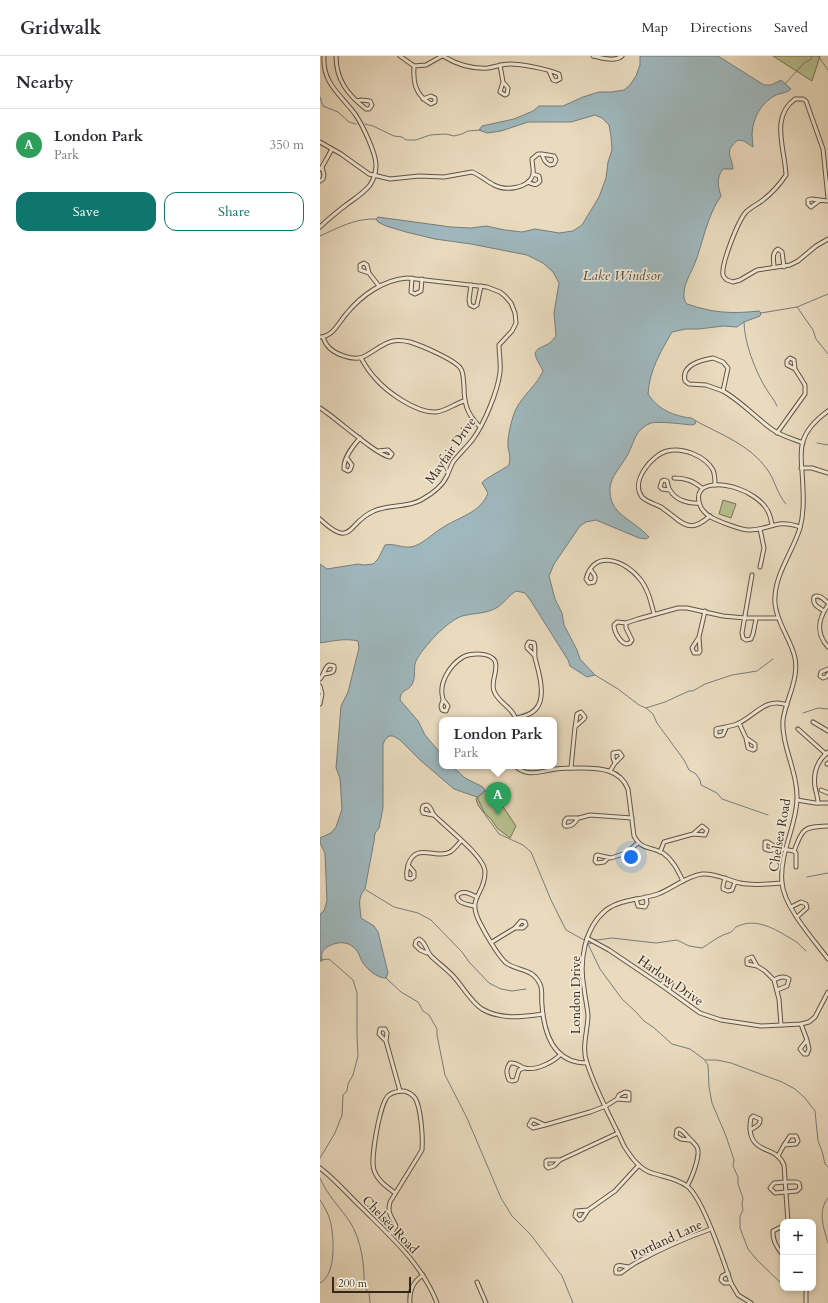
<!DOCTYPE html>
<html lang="en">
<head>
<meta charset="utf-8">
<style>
	body { margin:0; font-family:Cardo,serif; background:#f7f7f7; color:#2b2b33 }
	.controls { position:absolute; right:12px; bottom:12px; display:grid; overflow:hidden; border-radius:8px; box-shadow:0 2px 6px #0003 }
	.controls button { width:36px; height:36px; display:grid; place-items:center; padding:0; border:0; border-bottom:1px solid #e1e1e2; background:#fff; color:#2b2b33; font:20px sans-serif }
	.scale { position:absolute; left:12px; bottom:10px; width:79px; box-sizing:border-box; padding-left:4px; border:2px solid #35271c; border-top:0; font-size:11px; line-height:14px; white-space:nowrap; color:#35271c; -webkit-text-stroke:3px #f1e8d5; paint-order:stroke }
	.you { position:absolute; left:311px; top:801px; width:14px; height:14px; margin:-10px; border:3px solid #fff; border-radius:50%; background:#1a73e8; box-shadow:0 0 0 6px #1a73e833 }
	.badge { display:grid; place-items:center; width:26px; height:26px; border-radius:50%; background:#0f766e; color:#fff; font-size:13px; font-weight:700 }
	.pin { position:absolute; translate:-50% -33px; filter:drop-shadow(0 1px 2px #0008) }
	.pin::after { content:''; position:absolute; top:21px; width:14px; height:12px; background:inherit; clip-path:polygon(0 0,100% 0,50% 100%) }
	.popup { position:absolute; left:119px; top:661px; width:118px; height:52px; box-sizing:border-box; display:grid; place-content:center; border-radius:8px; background:#fff; filter:drop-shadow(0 1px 3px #0005); font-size:13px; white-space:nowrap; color:#7c7c81 }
	.popup b { font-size:15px; color:#2b2b33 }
	.popup::after { content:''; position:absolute; left:50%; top:100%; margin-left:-8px; border:8px solid transparent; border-top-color:#fff }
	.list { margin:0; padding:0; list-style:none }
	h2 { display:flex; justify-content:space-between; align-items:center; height:52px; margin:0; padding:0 16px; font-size:17px }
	h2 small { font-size:13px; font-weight:400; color:#7c7c81 }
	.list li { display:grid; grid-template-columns:26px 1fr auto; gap:12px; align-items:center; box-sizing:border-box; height:72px; padding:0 16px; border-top:1px solid #e1e1e2 }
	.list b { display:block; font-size:15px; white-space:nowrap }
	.list p { margin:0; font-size:13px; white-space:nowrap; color:#7c7c81 }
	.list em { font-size:13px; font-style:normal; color:#7c7c81 }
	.actions { display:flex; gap:8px; padding:12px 16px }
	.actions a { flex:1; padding:9px 0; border:1px solid #0f766e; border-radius:12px; text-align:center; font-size:14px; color:#0f766e }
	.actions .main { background:#0f766e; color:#fff }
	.map { position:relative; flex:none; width:508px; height:1247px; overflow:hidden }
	header { display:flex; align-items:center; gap:24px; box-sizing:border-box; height:56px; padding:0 20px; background:#fff; border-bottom:1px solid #e1e1e2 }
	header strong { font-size:19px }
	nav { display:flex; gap:22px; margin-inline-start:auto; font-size:14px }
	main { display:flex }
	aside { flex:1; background:#fff }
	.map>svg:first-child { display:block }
	.green { fill:#b8c090; stroke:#767456 }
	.water { fill:#9fb8be; stroke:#757e7d }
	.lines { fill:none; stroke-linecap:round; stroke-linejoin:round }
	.stream { stroke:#757e7d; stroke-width:1 }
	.minor-casing { stroke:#625445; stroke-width:5 }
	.minor { stroke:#f1e8d5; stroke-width:3 }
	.labels { text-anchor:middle; stroke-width:3.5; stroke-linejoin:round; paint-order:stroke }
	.street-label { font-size:13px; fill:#35271c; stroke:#f1e8d5 }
	.water-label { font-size:14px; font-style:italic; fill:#504b44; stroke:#f1e8d5 }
</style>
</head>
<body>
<header>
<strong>Gridwalk</strong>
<nav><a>Map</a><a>Directions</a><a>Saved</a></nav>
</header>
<main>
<aside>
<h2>Nearby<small></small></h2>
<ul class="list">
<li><span class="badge" style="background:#2e9e5b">A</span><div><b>London Park</b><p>Park</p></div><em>350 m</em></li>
</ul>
<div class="actions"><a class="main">Save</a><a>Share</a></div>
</aside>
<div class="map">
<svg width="508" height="1247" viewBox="0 0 508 1247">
	<rect width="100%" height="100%" fill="#eadbbf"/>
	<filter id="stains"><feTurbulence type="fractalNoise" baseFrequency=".005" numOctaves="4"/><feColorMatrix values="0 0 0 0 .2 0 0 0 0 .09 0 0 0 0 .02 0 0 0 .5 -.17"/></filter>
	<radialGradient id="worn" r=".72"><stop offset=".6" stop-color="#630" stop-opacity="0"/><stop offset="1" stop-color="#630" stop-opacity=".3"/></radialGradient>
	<g class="green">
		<polygon points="453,0 500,0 492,25"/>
		<polygon points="403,444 416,448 411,462 399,458"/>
		<polygon points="165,735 167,735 184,752 196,770 190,782 177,772 171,763 163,756 158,749 156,743"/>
	</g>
	<path class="water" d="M320,0H398L444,29H451L461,24L471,33C467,37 461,37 456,39C441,47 433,61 432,78C432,82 433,87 433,91L424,85L418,84C403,96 412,99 413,113H403C396,122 398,130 401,140C387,160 383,186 375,207C371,217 363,229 364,240C364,243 365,246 367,248C394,257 411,258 439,255L441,257L440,260L424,266L417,271L403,270L379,273H366L352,276C341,295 329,315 328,338C336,351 349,358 364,361C369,362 372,361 376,365L375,368L371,369C363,368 338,365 331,367C314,374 315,386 307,400C302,409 294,417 291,427C289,433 290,442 293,448C297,459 320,470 329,481L326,483L319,482L276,464L266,466L260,470L234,508L229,520L235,543L242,557L244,569L257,594L260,603L275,619L267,621L250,610L248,604L211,545L205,537L196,535C189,539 185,546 178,551C167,558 153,557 142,560C127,565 103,591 96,605C93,612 96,619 93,626C90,636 80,632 80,644L98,665L105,679L122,699V710H132L145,722L163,731L165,735L157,741L134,733L100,704L80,684L73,680H69L65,684L63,688V752L59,772L55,777L54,785L45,833C37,842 40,850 41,862L54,870L58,876L68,917L66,922C57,922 48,914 43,907C41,904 40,901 39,898C32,886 21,884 9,890C2,894 1,896 2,905H0V858L4,855L7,845L5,797L0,787V782L11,777L16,771L22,753L20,722L16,712L21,650L28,636L39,592L38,585C25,582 13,585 0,587V508L7,513L38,508L44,509L53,508L58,503L65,489C75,487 81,492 90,491C101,490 112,478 122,472C138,461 161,457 168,437L162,427C165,422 183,414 189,409C191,399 189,399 188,390C187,382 192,361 196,353C203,339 217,329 223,315C220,308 216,304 215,297L218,293L230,287L236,280L234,257L239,227L233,216L223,207L207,199L151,188L115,183L86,176L66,170L58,166L56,163L58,161L131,171L151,172L166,170L185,174L202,176L215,173L239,177L253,175L262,169L279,141L286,122L288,106L292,94L291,80L289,69L282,62L275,59L251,66H208L181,75L167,77L159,74L162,70L194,63L213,55L219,50H243L263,41L279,36H292L304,34L310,29L316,20L320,9Z"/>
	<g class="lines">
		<g class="stream">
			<polyline points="498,0 508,14"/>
			<polyline points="465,28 483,8 491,3 492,0"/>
			<polyline points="0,41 3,50 18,56 29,66 36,68"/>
			<polyline points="45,68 53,70 74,80 82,81 86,84 96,84 110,79 126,78 134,80 142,78 148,75 161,74"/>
			<path d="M0,180C18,172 35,162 56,163"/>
			<polyline points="477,251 493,274 496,283 508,298"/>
			<polyline points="441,257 477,251 508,238"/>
			<path d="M424,266C424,286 435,314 445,331C449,338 454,343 457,350"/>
			<path d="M376,365C400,378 430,389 447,413C455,424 457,438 466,448"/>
			<polyline points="497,387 508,389"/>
			<polyline points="275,619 298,633 319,649 326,652 333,658 337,667 364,704 369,714 376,718 380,724 381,729 397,737 402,743 448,759"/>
			<polyline points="326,652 345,646 369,635 373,635 385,628 412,619 437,615 453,603"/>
			<polyline points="483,657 498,652 508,653"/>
			<polyline points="157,741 166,760 179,778 203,789 211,796 231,844 246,874 264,884"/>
			<polyline points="487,821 508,817"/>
			<polyline points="46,834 74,851 98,857 111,864 142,896 149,906 169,927 181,933 192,935 206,933"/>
			<path d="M273,883L277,884L292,882L336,887L357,884L369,890L382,892C389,888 396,882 403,879C405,878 407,878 409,877C412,876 414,873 416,871C437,860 458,875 475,885C479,887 482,892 486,895"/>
			<polyline points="272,887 268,888 280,913 302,943 316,956 324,965 333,971 352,988 370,993 385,1004 397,1004 411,1007 462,1026 475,1033 485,1042 495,1055 498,1085 502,1095 505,1108 508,1111"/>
			<polyline points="66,922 81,936 98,946 103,955 109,959 117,973 117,979 125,1019 147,1062 181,1142 192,1160 211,1179 242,1220 253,1247"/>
			<polyline points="385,1005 388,1009 389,1031 392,1047 406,1080 414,1104 413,1110 418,1121 418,1128 423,1142 422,1148 423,1154 420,1160 420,1172 428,1193 437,1204 463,1229"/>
			<polyline points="0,1102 15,1077 22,1059 23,1039 27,1035 28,1028 33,1019 38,1000 37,979 37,937 33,924 9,903 1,904"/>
			<path d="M0,1122C7,1139 20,1151 30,1166C41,1183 45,1210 44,1230L49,1237L50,1247"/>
			<path d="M508,1142C497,1155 504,1173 508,1187"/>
			<path d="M0,1144C4,1150 8,1157 10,1164C14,1179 17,1219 0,1227"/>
		</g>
		<defs>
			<g id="minor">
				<path d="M16,0C16,24 28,39 46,53H49L52,49L50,45L41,44L37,45"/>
				<polyline points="80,0 94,10 106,9 122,0"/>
				<path d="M123,0C136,8 152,13 168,12C175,11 182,8 190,8C201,8 228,13 239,18L240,23L236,25L233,24L229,15"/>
				<path d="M273,0C281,2 295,6 302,0"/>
				<polyline points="180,9 183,26 180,36 185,39 187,38 188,32 183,26"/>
				<path d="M94,10C93,26 95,39 111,48L115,46V42L111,40L103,43"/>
				<path d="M0,86L21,98L49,118L70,123L99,120L124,121L152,116C160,119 166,125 174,129C185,135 208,133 213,119C214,114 212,108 212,103L218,98H222C224,104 225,107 230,109L234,108L236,104L234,100L222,98"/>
				<polyline points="2,111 12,93"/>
				<polyline points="0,125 3,123 4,119 2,111 0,113"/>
				<path d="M208,126C213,129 217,130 220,125L219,120L213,118"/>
				<path d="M508,142L503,93L486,45L483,43H475C450,61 465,93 466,119C460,128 452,137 443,144C438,148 431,151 426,156C418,165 401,208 403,219C404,222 405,222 407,224L413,226L420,224L437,214L470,209L478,205L496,190L508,183"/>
				<polyline points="500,144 491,151 488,148 488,144 491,143 508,145"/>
				<path d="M0,171C8,163 17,156 26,149C34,143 44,137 50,129C54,123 56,116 56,109C56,97 42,68 35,58C21,39 2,27 4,0"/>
				<path d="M454,211C454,205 451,197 458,193L462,196L464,211"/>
				<polyline points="49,217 40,214 40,209 44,207 47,209 49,217 59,230"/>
				<polyline points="92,222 91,236 95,238 101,235 102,223"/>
				<polyline points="151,229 149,244 150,249 154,251 157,249 161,230"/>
				<path d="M0,281C13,281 19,266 27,257C42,239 63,224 87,222L167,231L180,236L185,240L191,247L195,257L196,267L192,275L179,289C179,298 181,307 180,316C178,335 164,368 153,383C147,391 139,398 133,406C131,410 129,415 127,420C122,431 112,438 101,444C87,452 69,448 54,455C27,466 33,494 0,463"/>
				<path d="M3,281C4,283 5,287 7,289C13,298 33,305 43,301C61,292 68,280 90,286C100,289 136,304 141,313C144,318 143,324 144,330C144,348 147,358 160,371"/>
				<path d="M41,302C45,309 49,316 55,322C67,336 96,357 116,356C126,355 134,348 144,345"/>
				<path d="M393,302L403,306L408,312L403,335L386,329L369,328L365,325C361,309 381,304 393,302Z"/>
				<path d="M403,335C422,346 436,362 453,374C462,380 473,383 483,387"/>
				<path d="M0,352C14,360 57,400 70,401L72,398L68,394L58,395"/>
				<path d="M508,355C497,363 487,372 483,385C480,395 481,405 482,415C483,433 485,454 480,472C472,498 453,520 455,548C457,568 471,583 475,602C479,624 466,643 463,664C461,689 478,716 477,744C476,771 459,798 462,827C464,851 494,884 508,903"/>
				<polyline points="457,377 485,338 485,329 475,313 474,304 470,302 467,305 467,309 475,313"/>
				<path d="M27,402L32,409L30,414L28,415L24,413C23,402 33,390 40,382"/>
				<polyline points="481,412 492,412 508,417"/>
				<path d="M354,422C366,422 373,425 382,432"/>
				<path d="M349,434L342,433L340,431L342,425L344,424L347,425C348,428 348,432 350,434C355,444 369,448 379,447"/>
				<path d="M390,460C375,473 368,473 353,460C349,457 345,454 341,451C335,448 327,446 322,441C310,425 332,399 347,395C363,391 385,400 393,414C395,419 395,424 395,429"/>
				<path d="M452,469C451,463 450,457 446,452C441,444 428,436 419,433C405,427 371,424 380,449C381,453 386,458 389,460C395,464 423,475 430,474C450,474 456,462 480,471"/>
				<polyline points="440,511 444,492 440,473"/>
				<path d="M271,514C274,519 277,520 274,526L269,527L266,523C274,492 306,505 320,523C328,533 331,546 334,558"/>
				<polyline points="432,519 422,577 423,582 426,584 431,583 433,578 436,563"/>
				<path d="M508,549C498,563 496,578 508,591"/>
				<path d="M504,555C498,551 492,549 494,541C499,538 504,543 508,547"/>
				<path d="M306,567V572L312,584L310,587L306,588C300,586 294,576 294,569L297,566L306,567L318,563L358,552H367L403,560L425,562H458"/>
				<polyline points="379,581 380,595 379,597 374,597 372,592 379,581 385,555"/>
				<polyline points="508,613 501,616 500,620 503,622 506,621 508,618"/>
				<path d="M0,623C4,619 4,612 9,609L14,610C15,618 10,617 4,618"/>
				<polyline points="0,630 2,638 0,648"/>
				<path d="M123,644L121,650L122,654L126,655L128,650C127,648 124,645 123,643C118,627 130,609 143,601C151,597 170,596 175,605C179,614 170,626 174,635C178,647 194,652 196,664"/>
				<path d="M196,662C201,661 206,660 211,657C229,647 219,617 215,602C214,597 216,592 214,587L209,586L207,589V592L215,600"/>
				<polyline points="493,666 508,675"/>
				<polyline points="419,667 426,682 428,692 433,694 435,693 435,688 426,682"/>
				<path d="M406,672L403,679L398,680L396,679V673C402,671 410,671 417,668C435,660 445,641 467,649"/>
				<polyline points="478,673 506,698"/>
				<polyline points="507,708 508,707"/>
				<path d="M195,710C208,722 220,715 236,713C244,712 253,712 261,712C280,712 300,713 308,733L314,780C322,795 331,790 343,797C353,804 358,815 363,825"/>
				<polyline points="251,712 255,671 264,663 265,661 261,656 257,658 255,672"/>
				<polyline points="290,715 295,707 302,700 299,696 293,697 293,702 295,707"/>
				<polyline points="501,734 508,737"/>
				<polyline points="477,744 495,747 508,747"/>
				<path d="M498,747C498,741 496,737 495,731C493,717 497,705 508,696"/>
				<path d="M113,759L103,757L102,754L103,750L107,749C112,751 111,757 115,760C127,772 165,801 165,816C165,840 146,840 160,867C165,877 177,898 185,906C197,916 212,911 220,928C223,934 221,942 222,949C224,978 234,1007 267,1007"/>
				<path d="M258,762C255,767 252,771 245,770L244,768L245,764L247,762H259L270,759L312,762"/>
				<path d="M457,792C453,795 449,795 445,793V786H448L457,792L474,795"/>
				<path d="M474,795C483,772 483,771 508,770"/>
				<polyline points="474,795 476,797 476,811"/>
				<polyline points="340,796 344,786 373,778 385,779 387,774 382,770 373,778"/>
				<polyline points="288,802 284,806 277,807 275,805 276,800 277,799 291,802 306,797 318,787"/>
				<path d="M88,809L94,816V821L91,823L87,822C86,817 87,814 88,809C96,785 116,804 130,796C134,794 138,788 141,785"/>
				<polyline points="405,822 403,830 403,833 408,835 412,834 415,826"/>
				<polyline points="316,843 318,850 325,851 327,847 326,841"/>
				<path d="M154,850C147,848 138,848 137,840C142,833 150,838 157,841"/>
				<polyline points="471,851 481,846 486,848 487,852 477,861"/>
				<polyline points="267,882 289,894 341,929 380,957 401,964 441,970 481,968 489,966 495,961 508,936"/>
				<polyline points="172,886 195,872 203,872 206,869 205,866 201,865 195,872"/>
				<path d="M107,897L100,894L95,889L96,885L99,883C106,886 106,895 111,900C118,907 127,913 134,921C143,931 151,946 162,953C181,964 203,961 223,958"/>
				<polyline points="437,910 427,908 427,903 432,901 437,910 445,915 454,924 459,943 461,969"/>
				<path d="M454,924C459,921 464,919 469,923L467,930L457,934"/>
				<polyline points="341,929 345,924 349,924 352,926 349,934"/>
				<polyline points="481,968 487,984 480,993 484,998 487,998 489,993 487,984"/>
				<polyline points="66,985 59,978 60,973 65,973 67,977 66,985 80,1035"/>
				<path d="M204,1012L199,1014L196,1024L192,1025L189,1024C186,1017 186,1013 190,1007C199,1006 198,1011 205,1012C216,1015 233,1006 240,999"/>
				<polyline points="225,1069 213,1072 209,1069 212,1064 214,1064 225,1069 270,1056 286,1050 297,1043 309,1044 309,1037 305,1036 299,1039 297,1043"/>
				<path d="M430,1074C435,1071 441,1069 440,1063L433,1060L431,1062C430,1066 430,1070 430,1074C433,1099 456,1089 464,1109L468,1166"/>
				<polyline points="458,1100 464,1089 476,1088 478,1085 476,1080 470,1080 464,1089"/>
				<polyline points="240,1104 234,1110 228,1112 226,1110 226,1105 228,1104 240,1104 298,1077"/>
				<path d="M0,1112C16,1124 28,1139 42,1152C71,1181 102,1208 117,1247"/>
				<polygon points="465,1126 476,1126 479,1127 480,1132 477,1135 455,1137 450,1132 454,1127"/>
				<path d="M367,1130C372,1122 379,1103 378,1094C377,1088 371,1085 368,1081C365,1078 364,1075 359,1073L357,1074L356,1080L361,1083L369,1084"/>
				<polyline points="268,1154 262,1163 259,1164 255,1160 256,1155 268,1154 295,1135 319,1109"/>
				<path d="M463,1170L453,1175C452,1184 457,1192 463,1199"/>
				<path d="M69,1179L74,1173L76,1170C71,1159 67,1158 70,1146L102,1094C103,1082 101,1051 95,1042C92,1038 88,1036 84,1035C80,1035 73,1036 69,1039C60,1045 50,1104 54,1114C57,1124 67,1131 75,1137"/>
				<path d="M309,1211L301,1217H296C294,1205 303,1211 309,1211C311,1210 315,1207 317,1206C341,1193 365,1182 391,1173"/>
				<polyline points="408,1217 402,1220 401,1224 404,1227 411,1227"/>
				<polyline points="157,1226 166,1247"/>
				<polyline points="486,1232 486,1247"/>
				<path d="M90,1247C89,1234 93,1226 103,1219"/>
				<path d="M431,1247L418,1239L411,1227C404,1206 383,1142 367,1130C356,1122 344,1121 332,1117C319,1113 311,1101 304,1090C292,1063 276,1036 267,1007C261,991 268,975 268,959C267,950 265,941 264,932C259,906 264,872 286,854C300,843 321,844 338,838C352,833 366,820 382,818C396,817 407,824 420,827C434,830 448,828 462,827"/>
			</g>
		</defs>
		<use href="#minor" class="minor-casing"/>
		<use href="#minor" class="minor"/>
	</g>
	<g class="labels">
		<g class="street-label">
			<text transform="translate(130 394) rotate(-55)" y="5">Mayfair Drive</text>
			<text transform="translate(459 779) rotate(-80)" y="5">Chelsea Road</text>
			<text transform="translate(351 924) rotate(35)" y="5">Harlow Drive</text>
			<text transform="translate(255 939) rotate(-90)" y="5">London Drive</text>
			<text transform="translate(71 1168) rotate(46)" y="5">Chelsea Road</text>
			<text transform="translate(346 1183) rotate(-25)" y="5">Portland Lane</text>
		</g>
		<g class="water-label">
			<text x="302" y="224">Lake Windsor</text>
		</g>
	</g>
	<rect width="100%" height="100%" filter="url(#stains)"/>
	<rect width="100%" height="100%" fill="url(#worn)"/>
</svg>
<div class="controls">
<button>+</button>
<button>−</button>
</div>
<div class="scale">200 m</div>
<div class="you"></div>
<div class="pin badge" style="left:178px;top:759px;background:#2e9e5b">A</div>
<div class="popup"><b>London Park</b>Park</div>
</div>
</main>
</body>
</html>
